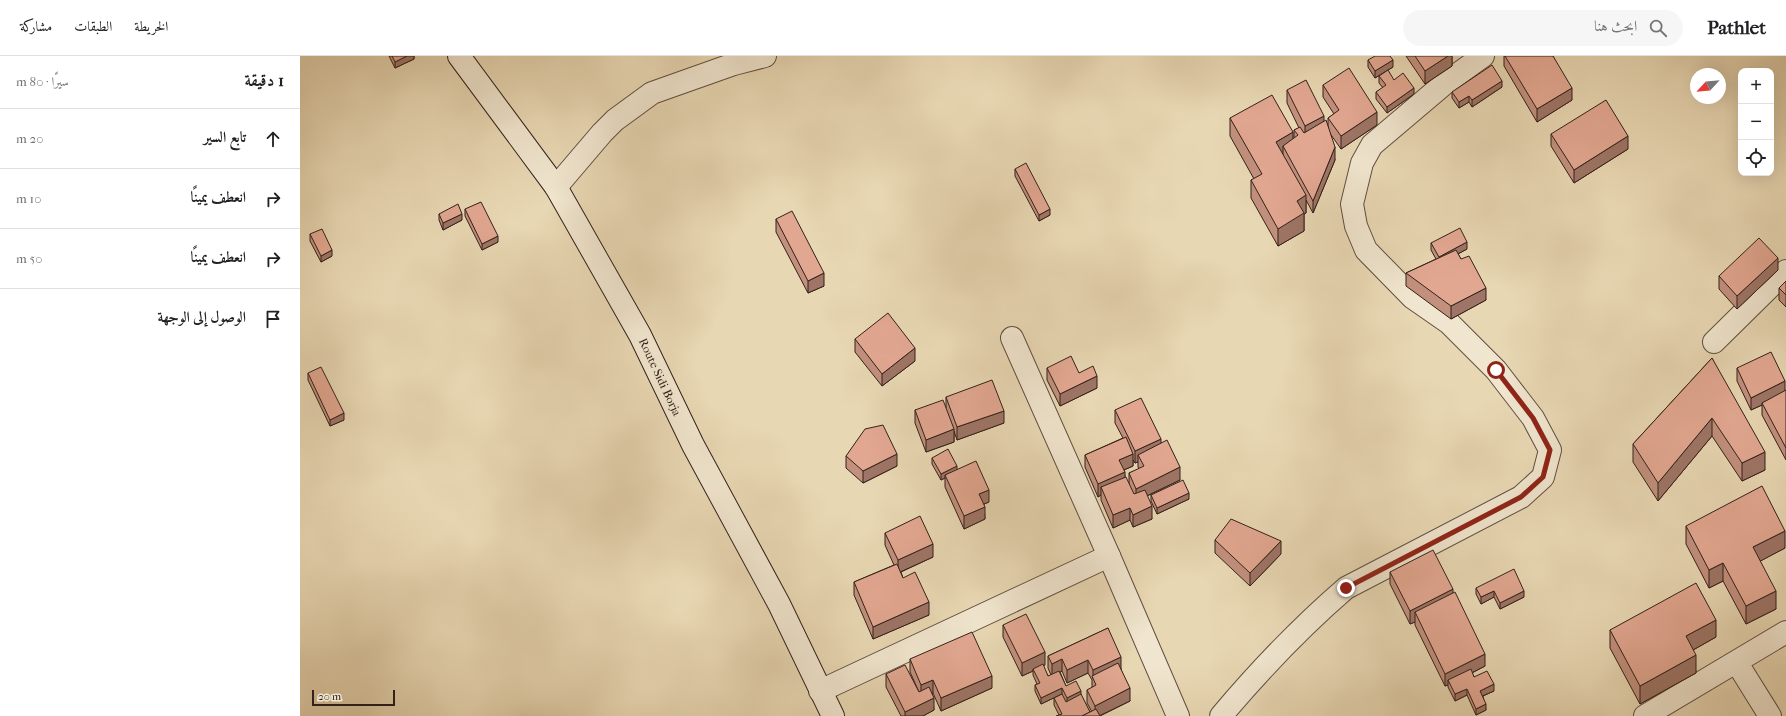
<!DOCTYPE html>
<html lang="ar">
<head>
<meta charset="utf-8">
<style>
	body { margin:0; font-family:"IM FELL French Canon",Amiri,serif; background:#f6f6f6; color:#202124; direction:rtl }
	.controls { position:absolute; right:12px; top:12px; display:grid; overflow:hidden; border-radius:8px; box-shadow:0 4px 16px #0002 }
	.controls button { width:36px; height:36px; display:grid; place-items:center; padding:0; border:0; border-bottom:1px solid #e0e0e0; background:#fff; color:#202124; font:20px sans-serif }
	.compass { position:absolute; left:1390px; top:12px; width:36px; height:36px; border-radius:50%; background:#fff; box-shadow:0 4px 16px #0002; rotate:244deg }
	.scale { position:absolute; left:12px; bottom:10px; width:83px; box-sizing:border-box; padding-left:4px; border:2px solid #33211a; border-top:0; font-size:11px; line-height:14px; white-space:nowrap; color:#33211a; -webkit-text-stroke:3px #f0e5ce; paint-order:stroke }
	.stop { position:absolute; width:12px; height:12px; margin:-9px; border:3px solid #8f2418; border-radius:50%; background:#fff }
	.stop.end { background:#8f2418; border-color:#fff; box-shadow:0 1px 4px #0008 }
	.list { margin:0; padding:0; list-style:none }
	h2 { display:flex; justify-content:space-between; align-items:center; height:52px; margin:0; padding:0 16px; font-size:17px }
	h2 small { font-size:13px; font-weight:400; color:#757577 }
	.list li { display:grid; grid-template-columns:26px 1fr auto; gap:12px; align-items:center; box-sizing:border-box; height:60px; padding:0 16px; border-top:1px solid #e0e0e0 }
	.list b { display:block; font-size:15px; white-space:nowrap }
	.list em { font-size:13px; font-style:normal; color:#757577 }
	.icon { flex:none; width:22px; height:22px; fill:none; stroke:currentColor; stroke-width:2; stroke-linecap:round; stroke-linejoin:round }
	.map { position:relative; flex:none; width:1486px; height:660px; overflow:hidden; direction:ltr }
	header { display:flex; align-items:center; gap:24px; box-sizing:border-box; height:56px; padding:0 20px; background:#fff; border-bottom:1px solid #e0e0e0 }
	header strong { font-size:19px }
	nav { display:flex; gap:22px; margin-inline-start:auto; font-size:14px }
	.search { width:280px; height:36px; background:#f6f6f6; display:flex; align-items:center; gap:10px; box-sizing:border-box; padding:0 14px; border-radius:22px; color:#757577; font-size:15px }
	main { display:flex }
	aside { flex:1; background:#fff }
	.map>svg:first-child { display:block }
	.lines { fill:none; stroke-linecap:round; stroke-linejoin:round }
	.street-casing { stroke:#604e40; stroke-width:24 }
	.secondary-casing { stroke:#33211a; stroke-width:24 }
	.street { stroke:#f0e5ce; stroke-width:22 }
	.secondary { stroke:#f0e5ce; stroke-width:22 }
	.wall { fill:#c2907d; stroke:#33211a; fill-rule:evenodd }
	.shaded-wall { fill:#9e7566; stroke:#33211a }
	.building { fill:#e2a791; stroke:#33211a }
	.route { stroke:#8f2418; stroke-width:5 }
	.labels { text-anchor:middle; stroke-width:4; stroke-linejoin:round; paint-order:stroke }
	.street-label { font-size:12px; fill:#33211a; stroke:#f0e5ce }
</style>
</head>
<body>
<header>
<strong>Pathlet</strong>
<div class="search"><svg class="icon" aria-label="search" viewBox="0 0 24 24"><circle cx="10" cy="10" r="6"/><path d="M15 15l6 6"/></svg>ابحث هنا</div>
<nav><a>الخريطة</a><a>الطبقات</a><a>مشاركة</a></nav>
</header>
<main>
<div class="map">
<svg width="1486" height="660" viewBox="0 0 1486 660">
	<rect width="100%" height="100%" fill="#e8d7b3"/>
	<filter id="stains"><feTurbulence type="fractalNoise" baseFrequency=".005" numOctaves="4"/><feColorMatrix values="0 0 0 0 .2 0 0 0 0 .09 0 0 0 0 .02 0 0 0 .5 -.17"/></filter>
	<radialGradient id="worn" r=".72"><stop offset=".6" stop-color="#630" stop-opacity="0"/><stop offset="1" stop-color="#630" stop-opacity=".3"/></radialGradient>
	<g class="lines">
		<defs>
			<g id="street">
				<polyline points="256,131 302,77 315,64 352,37 434,8 465,0"/>
				<polyline points="712,282 809,500 878,660"/>
				<polyline points="1414,286 1486,215"/>
				<polyline points="1437,607 1470,660"/>
				<polyline points="520,635 809,500"/>
				<path d="M921,660C959,615 1002,570 1046,532L1221,441L1243,421L1250,394L1233,362L1196,314L1149,267L1113,242L1066,194L1056,170L1052,148L1062,107L1072,89L1144,28L1183,0"/>
				<polyline points="1345,660 1486,576"/>
			</g>
			<polyline id="secondary" points="159,0 256,131 340,279 393,389 479,548 533,660"/>
		</defs>
		<use href="#street" class="street-casing"/>
		<use href="#secondary" class="secondary-casing"/>
		<use href="#street" class="street"/>
		<use href="#secondary" class="secondary"/>
	</g>
	<g class="wall">
		<polygon points="89,0 114,0 114,3 95,12"/>
		<polygon points="1106,0 1152,0 1152,10 1125,28"/>
		<polygon points="1204,0 1253,0 1272,44 1237,66 1204,10"/>
		<polygon points="1068,4 1093,11 1075,22 1068,11"/>
		<polygon points="1079,20 1094,24 1114,38 1087,57 1076,43 1076,36 1083,32 1079,27"/>
		<polygon points="1023,29 1077,69 1041,93 1029,76 1035,104 1013,157 1006,144 1006,157 1004,158 1004,175 978,190 951,142 951,124 954,123 930,80 930,62 993,83 994,82 994,74 999,72 987,47 987,34 1024,65 1028,73 1028,62 1034,58 1023,41"/>
		<polygon points="1202,31 1172,51 1169,46 1159,52 1152,42 1152,36"/>
		<polygon points="1251,78 1328,93 1274,127 1251,90"/>
		<polygon points="715,113 750,159 739,165 715,120"/>
		<polygon points="165,153 198,186 182,194 165,160"/>
		<polygon points="139,158 162,164 143,174 139,164"/>
		<polygon points="476,163 524,230 508,237 476,176"/>
		<polygon points="10,178 32,200 21,206 10,185"/>
		<polygon points="1131,187 1167,193 1158,198 1186,244 1151,263 1106,230 1106,217 1136,203 1131,194"/>
		<polygon points="1478,214 1437,253 1419,233 1419,220"/>
		<polygon points="1486,225 1486,251 1479,244 1479,232"/>
		<polygon points="555,283 615,305 582,330 555,296"/>
		<polygon points="1412,302 1465,414 1442,425 1412,380 1358,445 1333,406 1333,388"/>
		<polygon points="747,312 779,317 797,332 760,350 747,324"/>
		<polygon points="1437,312 1485,335 1486,334 1486,404 1462,359 1462,349 1451,354 1437,325"/>
		<polygon points="8,317 44,364 30,370 8,324"/>
		<polygon points="646,341 704,367 657,384 654,375 654,386 626,396 615,367 615,354 646,352"/>
		<path d="M815,354L861,387L880,424L847,440L852,463L833,471L830,464L813,472L801,444V439L798,441L785,411V399L823,382L815,367ZM833,404L835,407L838,406V411L839,413L829,417V428L825,421L824,414L833,410Z"/>
		<polygon points="546,400 597,410 563,427 546,412"/>
		<polygon points="632,402 657,414 689,446 684,448 685,463 664,473 645,431 645,422 641,424 632,408"/>
		<polygon points="851,439 889,443 857,458 851,445"/>
		<polygon points="1386,470 1485,492 1460,505 1476,553 1446,568 1423,525 1409,532 1386,488"/>
		<polygon points="585,477 633,501 601,516 603,522 629,559 573,583 554,539 554,526 594,509 585,489"/>
		<polygon points="915,484 981,498 950,530 915,497"/>
		<polygon points="1090,516 1153,538 1185,610 1172,617 1174,621 1194,635 1183,640 1186,654 1176,659 1167,639 1155,645 1148,631 1148,629 1145,630 1115,569 1115,566 1110,568 1090,528"/>
		<polygon points="1176,532 1224,541 1200,553 1194,541 1181,548 1176,538"/>
		<path d="M703,569L745,609L743,610L748,620L751,619L748,612V600L808,572L821,613L830,645L800,660L759,659L754,649V642L762,638L741,648L735,635V629L737,628L733,619V615L722,620L703,581ZM762,615L767,627L788,617L792,624V632L787,634V647L792,656H790L781,639L766,630L760,616Z"/>
		<polygon points="1310,574 1416,581 1393,594 1396,617 1340,648 1310,592"/>
		<polygon points="610,603 692,632 641,655 633,637 632,637 634,654 623,660 601,660 586,631 586,618 619,636 610,616"/>
	</g>
	<g class="shaded-wall">
		<polygon points="107,0 114,0 114,3 95,12 95,6"/>
		<polygon points="1148,0 1152,0 1152,10 1125,28 1125,15"/>
		<polygon points="1093,4 1093,11 1075,22 1075,15"/>
		<polygon points="1202,25 1202,31 1172,51 1172,44"/>
		<polygon points="1114,32 1114,38 1087,57 1087,51"/>
		<polygon points="1272,32 1272,44 1237,66 1237,53"/>
		<polygon points="1169,40 1169,46 1159,52 1159,46"/>
		<polygon points="1077,56 1077,69 1041,93 1041,80"/>
		<polygon points="1024,60 1024,73 1005,83 1005,70"/>
		<polygon points="993,76 993,94 983,90 983,99 976,103 976,86"/>
		<polygon points="1328,80 1328,93 1274,127 1274,114"/>
		<polygon points="1035,91 1035,104 1013,157 1013,145"/>
		<polygon points="1006,139 1006,157 1004,158 1004,175 978,190 978,173 997,145"/>
		<polygon points="750,153 750,159 739,165 739,159"/>
		<polygon points="162,158 162,164 143,174 143,167"/>
		<polygon points="198,180 198,186 182,194 182,188"/>
		<polygon points="1167,186 1167,193 1139,208 1139,201"/>
		<polygon points="32,194 32,200 21,206 21,200"/>
		<polygon points="1478,202 1478,214 1437,253 1437,240"/>
		<polygon points="524,217 524,230 508,237 508,225"/>
		<polygon points="1186,232 1186,244 1151,263 1151,250"/>
		<polygon points="615,292 615,305 582,330 582,318"/>
		<polygon points="797,320 797,332 760,350 760,338"/>
		<polygon points="1485,325 1485,338 1462,347 1462,349 1451,354 1451,342"/>
		<polygon points="704,355 704,367 657,384 657,371"/>
		<polygon points="44,357 44,364 30,370 30,364"/>
		<polygon points="1412,362 1412,380 1358,445 1358,427"/>
		<polygon points="654,373 654,386 626,396 626,384"/>
		<polygon points="861,383 861,395 838,399 838,406 835,407 835,395"/>
		<polygon points="1465,396 1465,414 1442,425 1442,407"/>
		<polygon points="597,398 597,410 563,427 563,415"/>
		<polygon points="833,398 833,410 819,416 819,404"/>
		<polygon points="657,410 657,416 645,419 645,422 641,424 641,418"/>
		<polygon points="880,411 880,424 836,445 836,433"/>
		<polygon points="825,416 825,428 801,431 801,439 798,441 798,428"/>
		<polygon points="689,434 689,446 679,450 679,438"/>
		<polygon points="889,437 889,443 857,458 857,452"/>
		<polygon points="852,450 852,463 833,471 833,459"/>
		<polygon points="685,451 685,463 664,473 664,460"/>
		<polygon points="830,452 830,464 813,472 813,459"/>
		<polygon points="1485,475 1485,492 1453,509 1453,491"/>
		<polygon points="981,485 981,498 950,530 950,517"/>
		<polygon points="633,488 633,501 598,517 598,504"/>
		<polygon points="1423,507 1423,525 1409,532 1409,514"/>
		<polygon points="1153,533 1153,546 1115,556 1115,566 1110,568 1110,555"/>
		<polygon points="1194,535 1194,541 1181,548 1181,541"/>
		<polygon points="1224,535 1224,541 1200,553 1200,547"/>
		<polygon points="1476,535 1476,553 1446,568 1446,550"/>
		<polygon points="629,546 629,559 573,583 573,571"/>
		<polygon points="1416,564 1416,581 1386,598 1386,580"/>
		<polygon points="745,596 745,609 734,614 733,613 733,615 722,620 722,607"/>
		<polygon points="1185,598 1185,610 1150,628 1148,624 1148,629 1145,630 1145,618"/>
		<polygon points="1396,599 1396,617 1340,648 1340,630"/>
		<polygon points="821,601 821,613 793,623 793,614"/>
		<polygon points="762,603 762,615 752,620 752,608"/>
		<polygon points="788,604 788,617 767,627 767,614"/>
		<polygon points="692,620 692,632 641,655 641,642"/>
		<polygon points="633,624 633,637 621,642 621,629"/>
		<polygon points="1194,628 1194,635 1180,641 1180,635"/>
		<polygon points="762,632 762,638 741,648 741,642"/>
		<polygon points="830,632 830,645 799,660 795,660 795,650"/>
		<polygon points="1167,633 1167,639 1155,645 1155,638"/>
		<polygon points="781,635 781,641 767,648 767,642"/>
		<polygon points="634,642 634,654 623,660 605,660 605,656"/>
		<polygon points="1186,648 1186,654 1176,659 1176,653"/>
	</g>
	<g class="building">
		<polygon points="92,0 107,0 95,6"/>
		<polygon points="1075,0 1090,0 1093,4 1075,15 1068,4"/>
		<polygon points="1115,0 1148,0 1125,15"/>
		<polygon points="1205,0 1253,0 1272,32 1237,53"/>
		<polygon points="1192,9 1202,25 1172,44 1169,40 1159,46 1152,36"/>
		<polygon points="1049,12 1077,56 1041,80 1028,62 1039,54 1023,29"/>
		<polygon points="1088,14 1094,24 1103,17 1114,32 1087,51 1076,36 1086,29 1079,20"/>
		<polygon points="1006,24 1024,60 1005,70 987,34"/>
		<polygon points="972,39 993,76 976,86 1006,139 997,145 1004,157 978,173 951,124 962,118 930,62"/>
		<polygon points="1306,44 1328,80 1274,114 1251,78"/>
		<polygon points="1026,64 1035,91 1013,145 983,90 998,79 994,74 1000,71 1004,77"/>
		<polygon points="726,107 750,153 739,159 715,113"/>
		<polygon points="181,146 198,180 182,188 165,153"/>
		<polygon points="158,148 162,158 143,167 139,158"/>
		<polygon points="492,155 524,217 508,225 476,163"/>
		<polygon points="1160,172 1167,186 1139,201 1131,187"/>
		<polygon points="22,173 32,194 21,200 10,178"/>
		<polygon points="1459,182 1478,202 1437,240 1419,220"/>
		<polygon points="1156,194 1161,203 1169,200 1186,232 1151,250 1106,217"/>
		<polygon points="1486,225 1486,239 1479,232"/>
		<polygon points="588,257 615,292 582,318 555,283"/>
		<polygon points="1471,296 1485,325 1451,342 1437,312"/>
		<polygon points="771,300 779,317 793,310 797,320 760,338 747,312"/>
		<polygon points="1412,302 1465,396 1442,407 1412,362 1358,427 1333,388"/>
		<polygon points="21,311 44,357 30,364 8,317"/>
		<polygon points="692,324 704,355 657,371 646,341"/>
		<polygon points="1486,334 1486,392 1462,347"/>
		<polygon points="841,342 861,383 835,395 815,354"/>
		<polygon points="643,344 654,373 626,384 615,354"/>
		<polygon points="583,369 597,398 563,415 546,400 565,373"/>
		<polygon points="826,381 833,398 819,404 825,416 798,428 785,399"/>
		<polygon points="867,384 880,411 836,433 829,417 844,410 838,399"/>
		<polygon points="648,393 657,410 641,418 632,402"/>
		<polygon points="676,405 689,434 679,438 685,451 664,460 645,419"/>
		<polygon points="826,421 834,438 845,434 852,450 833,459 830,452 813,459 801,431"/>
		<polygon points="883,424 889,437 857,452 851,439"/>
		<polygon points="1462,430 1485,475 1453,491 1476,535 1446,550 1423,507 1409,514 1386,470"/>
		<polygon points="620,460 633,488 598,504 585,477"/>
		<polygon points="931,463 981,485 950,517 915,484"/>
		<polygon points="1133,494 1153,533 1110,555 1090,516"/>
		<polygon points="597,508 603,522 615,516 629,546 573,571 554,526"/>
		<polygon points="1214,513 1224,535 1200,547 1194,535 1181,541 1176,532"/>
		<polygon points="1396,527 1416,564 1386,580 1396,599 1340,630 1310,574"/>
		<polygon points="1155,536 1185,598 1145,618 1115,556"/>
		<polygon points="726,558 745,596 722,607 703,569"/>
		<polygon points="808,572 821,601 793,614 788,604 767,614 762,603 752,608 748,600"/>
		<polygon points="672,576 692,620 641,642 633,624 621,629 610,603"/>
		<polygon points="818,607 830,632 795,650 787,634 796,629 792,620"/>
		<polygon points="743,608 748,620 759,615 766,630 776,625 781,635 767,642 762,632 741,642 735,629 740,627 733,613"/>
		<polygon points="605,609 619,636 629,631 634,642 605,656 586,618"/>
		<polygon points="1171,613 1174,621 1187,615 1194,628 1180,635 1186,648 1176,653 1167,633 1155,638 1148,624"/>
		<polygon points="762,638 766,646 781,638 790,656 782,660 756,660 762,658 754,642"/>
		<polygon points="796,653 800,660 782,660"/>
	</g>
	<g class="lines">
		<polyline class="route" points="1046,532 1221,441 1243,421 1250,394 1233,362 1196,314"/>
	</g>
	<g class="labels">
		<g class="street-label">
			<text transform="translate(360 321) rotate(65)" y="4">Route Sidi Borja</text>
		</g>
	</g>
	<rect width="100%" height="100%" filter="url(#stains)"/>
	<rect width="100%" height="100%" fill="url(#worn)"/>
</svg>
<div class="controls">
<button>+</button>
<button>−</button>
<button><svg class="icon" aria-label="locate" viewBox="0 0 24 24"><circle cx="12" cy="12" r="6"/><path d="M12 2v4M12 18v4M2 12h4M18 12h4"/></svg></button>
</div>
<svg class="compass" viewBox="-18 -18 36 36"><path d="M0-13l5 13h-10z" fill="#e53935"/><path d="M0 13l5-13h-10z" fill="#757577"/></svg>
<div class="scale">20 m</div>
<div class="stop" style="left:1196px;top:314px"></div>
<div class="stop end" style="left:1046px;top:532px"></div>
</div>
<aside>
<h2>1 دقيقة<small>سيرًا · 80 m</small></h2>
<ul class="list">
<li><svg class="icon" aria-label="ahead" viewBox="0 0 24 24"><path d="M12 20V5M6 11l6-6 6 6"/></svg><div><b>تابع السير</b></div><em>20 m</em></li>
<li><svg class="icon" aria-label="right" viewBox="0 0 24 24"><path d="M7 20v-9h11M14 6l5 5-5 5"/></svg><div><b>انعطف يمينًا</b></div><em>10 m</em></li>
<li><svg class="icon" aria-label="right" viewBox="0 0 24 24"><path d="M7 20v-9h11M14 6l5 5-5 5"/></svg><div><b>انعطف يمينًا</b></div><em>50 m</em></li>
<li><svg class="icon" aria-label="arrive" viewBox="0 0 24 24"><path d="M6 21V4h12l-3 4 3 4H6"/></svg><div><b>الوصول إلى الوجهة</b></div></li>
</ul>
</aside>
</main>
</body>
</html>
